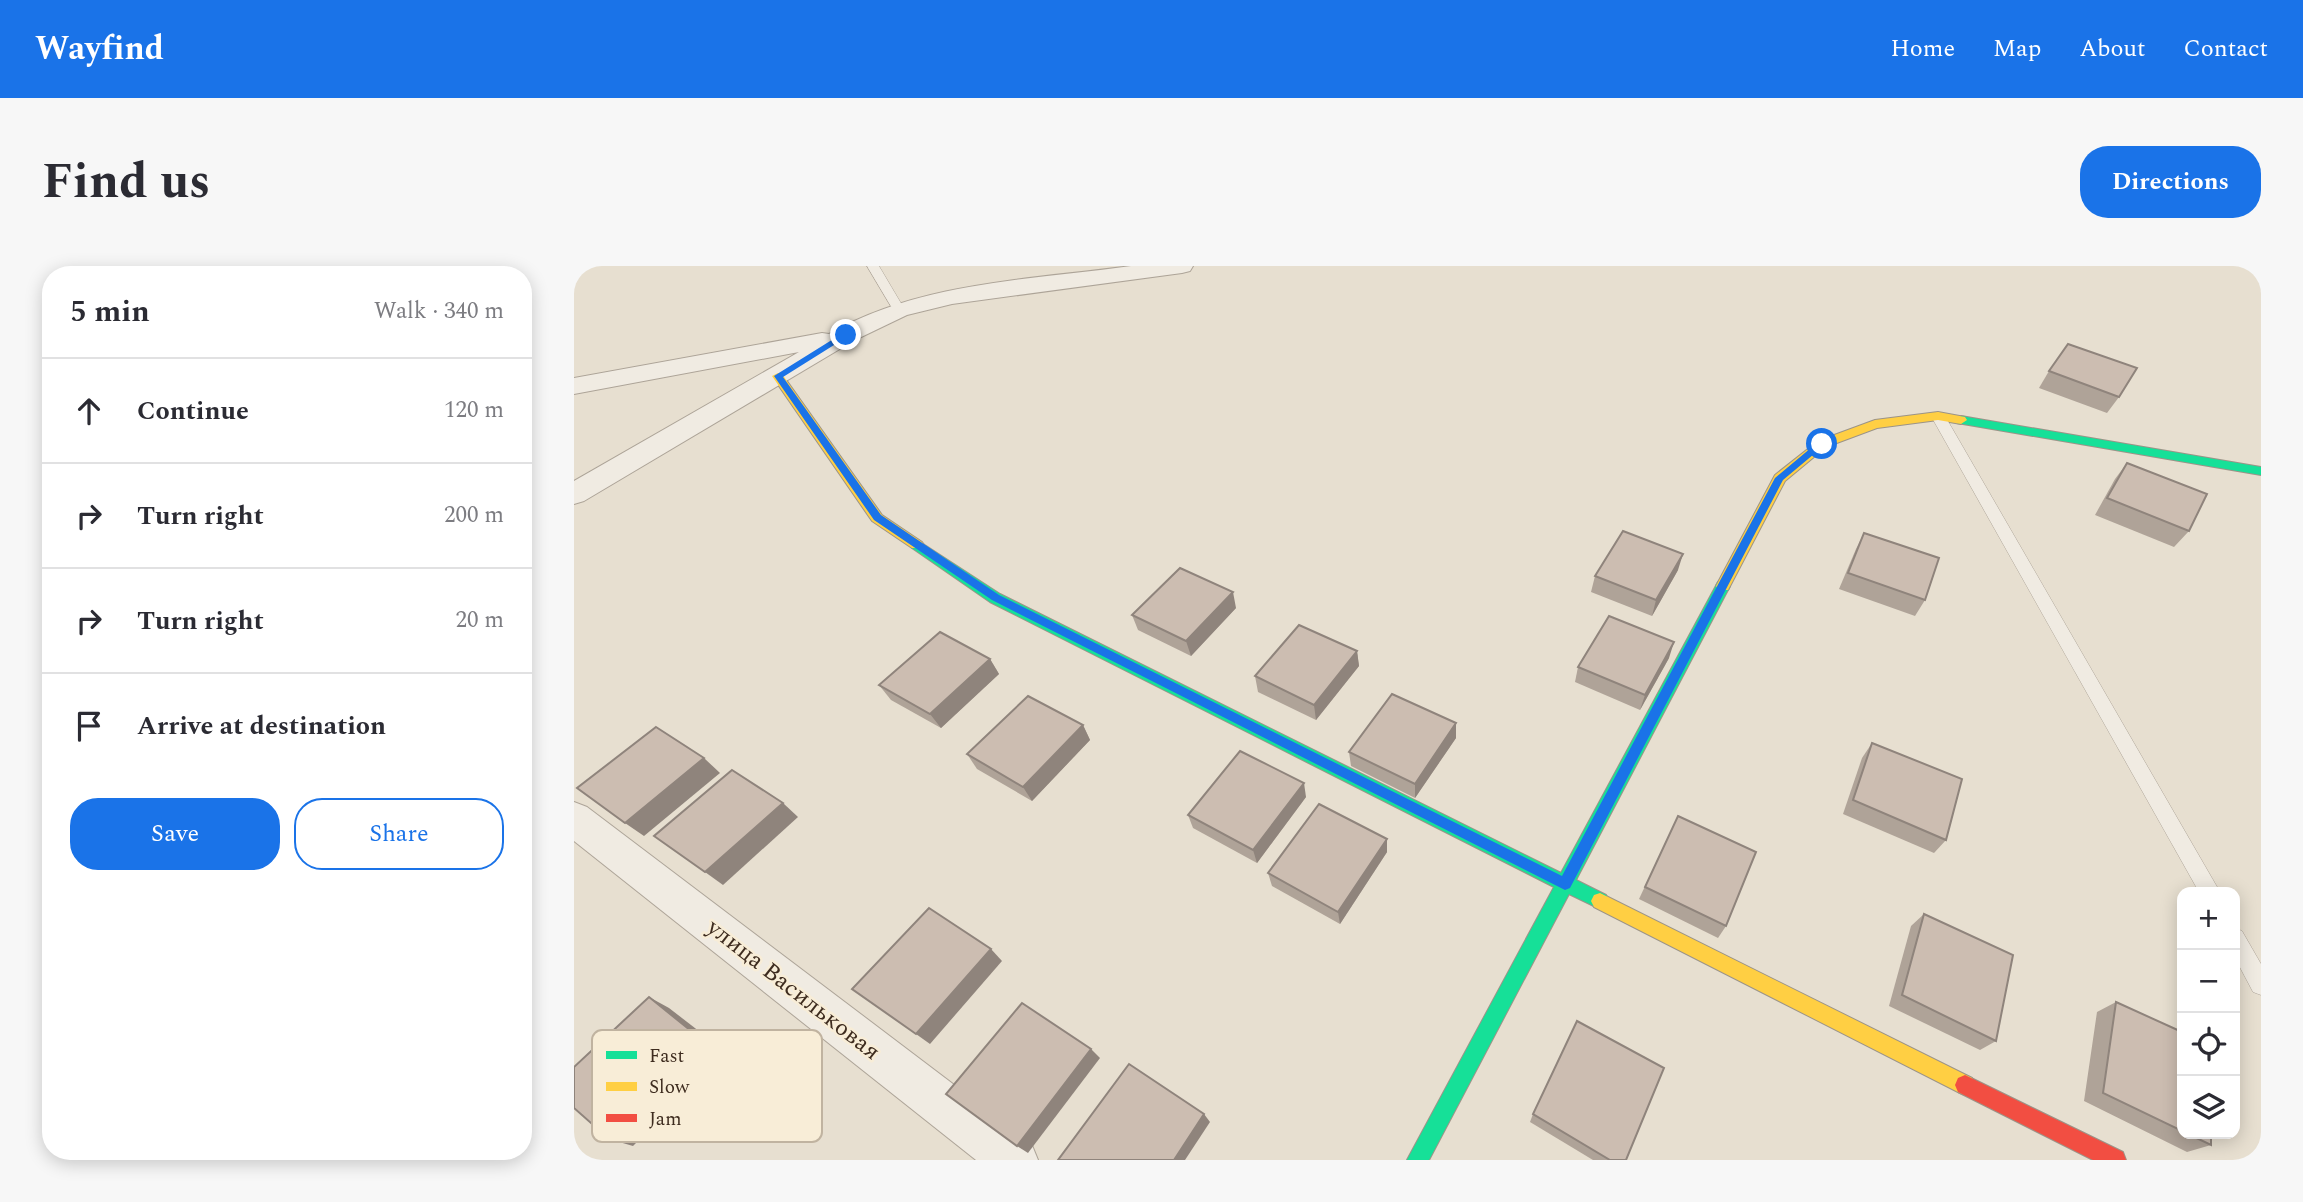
<!DOCTYPE html>
<html lang="en">
<head>
<meta charset="utf-8">
<style>
	body { margin:0; font-family:Spectral,serif; background:#f7f7f7; color:#2b2b33 }
	.controls { position:absolute; right:21px; bottom:21px; display:grid; overflow:hidden; border-radius:14px; box-shadow:0 4px 18px #0003 }
	.controls button { width:63px; height:63px; display:grid; place-items:center; padding:0; border:0; border-bottom:2px solid #e1e1e2; background:#fff; color:#2b2b33; font:35px sans-serif }
	.stop { position:absolute; width:21px; height:21px; margin:-16px; border:5px solid #1a73e8; border-radius:50%; background:#fff }
	.stop.end { background:#1a73e8; border-color:#fff; box-shadow:0 2px 7px #0008 }
	.list { margin:0; padding:0; list-style:none }
	h2 { display:flex; justify-content:space-between; align-items:center; height:91px; margin:0; padding:0 28px; font-size:30px }
	h2 small { font-size:23px; font-weight:400; color:#7c7c81 }
	.list li { display:grid; grid-template-columns:46px 1fr auto; gap:21px; align-items:center; box-sizing:border-box; height:105px; padding:0 28px; border-top:2px solid #e1e1e2 }
	.list b { display:block; font-size:26px; white-space:nowrap }
	.list em { font-size:23px; font-style:normal; color:#7c7c81 }
	.actions { display:flex; gap:14px; padding:21px 28px }
	.actions a { flex:1; padding:16px 0; border:2px solid #1a73e8; border-radius:28px; text-align:center; font-size:24px; color:#1a73e8 }
	.actions .main { background:#1a73e8; color:#fff }
	.icon { flex:none; width:38px; height:38px; fill:none; stroke:currentColor; stroke-width:2; stroke-linecap:round; stroke-linejoin:round }
	.map { position:relative; flex:none; width:1687px; height:894px; overflow:hidden; border-radius:28px }
	header { display:flex; align-items:center; gap:42px; box-sizing:border-box; height:98px; padding:0 35px; background:#1a73e8; color:#fff }
	header strong { font-size:33px }
	nav { display:flex; gap:38px; margin-inline-start:auto; font-size:24px }
	.intro { display:flex; align-items:center; justify-content:space-between; box-sizing:border-box; height:168px; padding:0 42px }
	h1 { margin:0; font-size:49px }
	.button { padding:18px 32px; border-radius:28px; background:#1a73e8; color:#fff; font-size:24px; font-weight:700 }
	main { display:flex; gap:42px; padding:0 42px }
	aside { flex:1; background:#fff; border-radius:28px; box-shadow:0 4px 18px #0003 }
	.map>svg:first-child { display:block }
	.lines { fill:none; stroke-linecap:round; stroke-linejoin:round }
	.lane-casing { stroke:#ada498; stroke-width:1 }
	.street-casing { stroke:#ada498; stroke-width:2 }
	.fast-casing { stroke:#9c9488; stroke-width:2 }
	.slow-casing { stroke:#9c9488; stroke-width:2 }
	.jam-casing { stroke:#9c9488; stroke-width:2 }
	.lane { fill:#f0ebe2; fill-rule:evenodd }
	.street { fill:#f0ebe2; fill-rule:evenodd }
	.fast { fill:#16e098; fill-rule:evenodd }
	.slow { fill:#ffcf43; fill-rule:evenodd }
	.jam { fill:#f24e42; fill-rule:evenodd }
	.wall { fill:#afa398 }
	.shaded-wall { fill:#8f847c }
	.building { fill:#ccbdb1; stroke:#8f847c; stroke-width:2 }
	.route { fill:#1a73e8 }
	.labels { text-anchor:middle; stroke-width:5; stroke-linejoin:round; paint-order:stroke }
	.near-street-label { font-size:24px; fill:#3e2c1f; stroke:#f8edd7 }
	.key { fill:#f8edd7; stroke:#c0b3a0; stroke-width:2 }
	.key-label { font-size:19px; fill:#3e2c1f }
</style>
</head>
<body>
<header>
<strong>Wayfind</strong>
<nav><a>Home</a><a>Map</a><a>About</a><a>Contact</a></nav>
</header>
<div class="intro"><h1>Find us</h1><a class="button">Directions</a></div>
<main>
<aside>
<h2>5 min<small>Walk · 340 m</small></h2>
<ul class="list">
<li><svg class="icon" aria-label="ahead" viewBox="0 0 24 24"><path d="M12 20V5M6 11l6-6 6 6"/></svg><div><b>Continue</b></div><em>120 m</em></li>
<li><svg class="icon" aria-label="right" viewBox="0 0 24 24"><path d="M7 20v-9h11M14 6l5 5-5 5"/></svg><div><b>Turn right</b></div><em>200 m</em></li>
<li><svg class="icon" aria-label="right" viewBox="0 0 24 24"><path d="M7 20v-9h11M14 6l5 5-5 5"/></svg><div><b>Turn right</b></div><em>20 m</em></li>
<li><svg class="icon" aria-label="arrive" viewBox="0 0 24 24"><path d="M6 21V4h12l-3 4 3 4H6"/></svg><div><b>Arrive at destination</b></div></li>
</ul>
<div class="actions"><a class="main">Save</a><a>Share</a></div>
</aside>
<div class="map">
<svg width="1687" height="894" viewBox="0 0 1687 894">
	<rect width="100%" height="100%" fill="#e7dfd0"/>
	<g class="lines">
		<defs>
			<g id="lane">
				<polygon points="293,0 305,0 331,44 329,47 321,47"/>
				<polygon points="1364,146 1371,150 1646,626 1625,626 1357,150"/>
				<polygon points="1661,662 1668,665 1687,698 1687,729 1679,726 1661,692"/>
			</g>
			<g id="street">
				<path d="M557,0H619L616,5L608,7L378,38L333,49L281,74L10,235L0,238V215L225,86L0,128V112L248,67L255,68C346,16 455,14 557,0Z"/>
				<polygon points="0,536 13,541 457,877 464,894 402,894 0,575"/>
			</g>
			<g id="fast">
				<polygon points="1387,150 1687,201 1687,209 1383,157 1381,154"/>
				<polygon points="343,274 426,328 987,607 1144,316 1149,315 1156,320 1002,614 1032,629 1035,635 1032,641 1026,643 995,628 855,894 833,894 980,621 416,336 338,282 336,279 338,276"/>
			</g>
			<g id="slow">
				<polygon points="204,107 208,108 308,249 348,276 350,279 348,282 338,282 298,255 198,110"/>
				<polygon points="1364,146 1391,151 1393,154 1387,158 1364,154 1303,162 1252,181 1211,215 1154,324 1144,324 1142,320 1201,209 1244,175 1301,154"/>
				<polygon points="1026,627 1398,812 1401,819 1398,826 1391,829 1384,826 1020,641 1017,635 1020,629"/>
			</g>
			<polygon id="jam" points="1391,809 1549,886 1552,894 1519,894 1384,826 1381,819 1384,812"/>
		</defs>
		<use href="#lane" class="lane-casing"/>
		<use href="#street" class="street-casing"/>
		<use href="#fast" class="fast-casing"/>
		<use href="#slow" class="slow-casing"/>
		<use href="#jam" class="jam-casing"/>
		<use href="#lane" class="lane"/>
		<use href="#street" class="street"/>
		<use href="#fast" class="fast"/>
		<use href="#slow" class="slow"/>
		<use href="#jam" class="jam"/>
	</g>
	<g class="wall">
		<polygon points="1475,105 1545,131 1533,147 1465,122"/>
		<polygon points="1553,197 1615,265 1600,281 1521,249 1541,213"/>
		<polygon points="1290,267 1351,334 1341,350 1265,323 1282,283"/>
		<polygon points="1104,304 1078,350 1017,326 1021,310"/>
		<polygon points="662,342 617,390 564,364 558,349"/>
		<polygon points="783,385 785,400 742,454 684,426 681,410"/>
		<polygon points="1095,392 1066,444 1001,416 1004,401"/>
		<polygon points="416,393 425,408 367,462 317,434 305,419"/>
		<polygon points="882,457 882,472 841,532 777,500 775,486"/>
		<polygon points="509,459 516,474 458,535 403,503 393,488"/>
		<polygon points="1298,477 1372,574 1360,587 1269,548 1288,492"/>
		<polygon points="732,531 683,597 619,562 614,549"/>
		<polygon points="1104,550 1152,660 1144,672 1065,633"/>
		<polygon points="813,573 813,586 766,658 698,620 694,607"/>
		<polygon points="1350,648 1422,775 1406,784 1315,740 1337,660"/>
		<polygon points="1542,736 1608,766 1608,868 1637,868 1637,879 1613,886 1510,835 1523,746"/>
		<polygon points="959,848 1052,894 1019,894 956,856"/>
	</g>
	<g class="shaded-wall">
		<polygon points="1109,288 1104,304 1078,350 1082,334"/>
		<polygon points="659,326 662,342 617,390 612,375"/>
		<polygon points="1100,376 1095,392 1066,444 1071,429"/>
		<polygon points="783,385 785,400 742,454 740,439"/>
		<polygon points="416,393 425,408 367,462 356,448"/>
		<polygon points="882,457 882,472 841,532 841,518"/>
		<polygon points="509,459 516,474 458,535 449,521"/>
		<polygon points="130,492 146,507 70,570 51,557"/>
		<polygon points="730,517 732,531 683,597 679,584"/>
		<polygon points="209,537 224,551 149,619 131,606"/>
		<polygon points="813,573 813,586 766,658 764,646"/>
		<polygon points="417,683 428,695 356,778 342,768"/>
		<polygon points="75,731 95,742 152,786 59,880 35,873"/>
		<polygon points="517,783 526,792 454,887 443,880"/>
		<polygon points="630,848 636,856 611,894 600,894"/>
	</g>
	<g class="building">
		<polygon points="1494,78 1563,102 1545,131 1475,105"/>
		<polygon points="1553,197 1633,228 1615,265 1533,232"/>
		<polygon points="1049,265 1109,288 1082,334 1021,310"/>
		<polygon points="1290,267 1365,292 1351,334 1274,307"/>
		<polygon points="606,302 659,326 612,375 558,349"/>
		<polygon points="1035,350 1100,376 1071,429 1004,401"/>
		<polygon points="725,359 783,385 740,439 681,410"/>
		<polygon points="366,366 416,393 356,448 305,419"/>
		<polygon points="818,428 882,457 841,518 775,486"/>
		<polygon points="454,430 509,459 449,521 393,488"/>
		<polygon points="82,461 130,492 51,557 3,522"/>
		<polygon points="1298,477 1388,513 1372,574 1279,534"/>
		<polygon points="666,485 730,517 679,584 614,549"/>
		<polygon points="158,504 209,537 131,606 80,570"/>
		<polygon points="745,538 813,573 764,646 694,607"/>
		<polygon points="1104,550 1182,586 1152,660 1071,621"/>
		<polygon points="355,642 417,683 342,768 278,723"/>
		<polygon points="1350,648 1439,689 1422,775 1328,729"/>
		<polygon points="75,731 132,777 35,873 0,842 0,801"/>
		<polygon points="1542,736 1608,766 1608,865 1529,827"/>
		<polygon points="448,737 517,783 443,880 372,828"/>
		<polygon points="1003,755 1090,802 1052,894 1036,894 959,848"/>
		<polygon points="555,798 630,848 600,894 484,894"/>
		<polygon points="1614,868 1637,868 1637,879"/>
	</g>
	<polygon class="route" points="269,67 276,69 209,111 307,249 425,329 988,610 1201,212 1244,176 1252,178 1209,214 996,622 991,624 418,334 300,254 200,110"/>
	<g class="labels">
		<g class="near-street-label">
			<text transform="translate(220 723) rotate(38)" y="8">улица Васильковая</text>
		</g>
	</g>
	<rect x="18" y="764" width="230" height="112" rx="10" class="key"/>
	<rect x="32" y="785" width="31" height="8" fill="#16e098"/>
	<rect x="32" y="816" width="31" height="9" fill="#ffcf43"/>
	<rect x="32" y="848" width="31" height="8" fill="#f24e42"/>
	<g class="key-label">
		<text x="75" y="796">Fast</text>
		<text x="75" y="827">Slow</text>
		<text x="75" y="859">Jam</text>
	</g>
</svg>
<div class="controls">
<button>+</button>
<button>−</button>
<button><svg class="icon" aria-label="locate" viewBox="0 0 24 24"><circle cx="12" cy="12" r="6"/><path d="M12 2v4M12 18v4M2 12h4M18 12h4"/></svg></button>
<button><svg class="icon" aria-label="layers" viewBox="0 0 24 24"><path d="M12 4l9 5-9 5-9-5zM3 14l9 5 9-5"/></svg></button>
</div>
<div class="stop" style="left:1248px;top:178px"></div>
<div class="stop end" style="left:272px;top:69px"></div>
</div>
</main>
</body>
</html>
